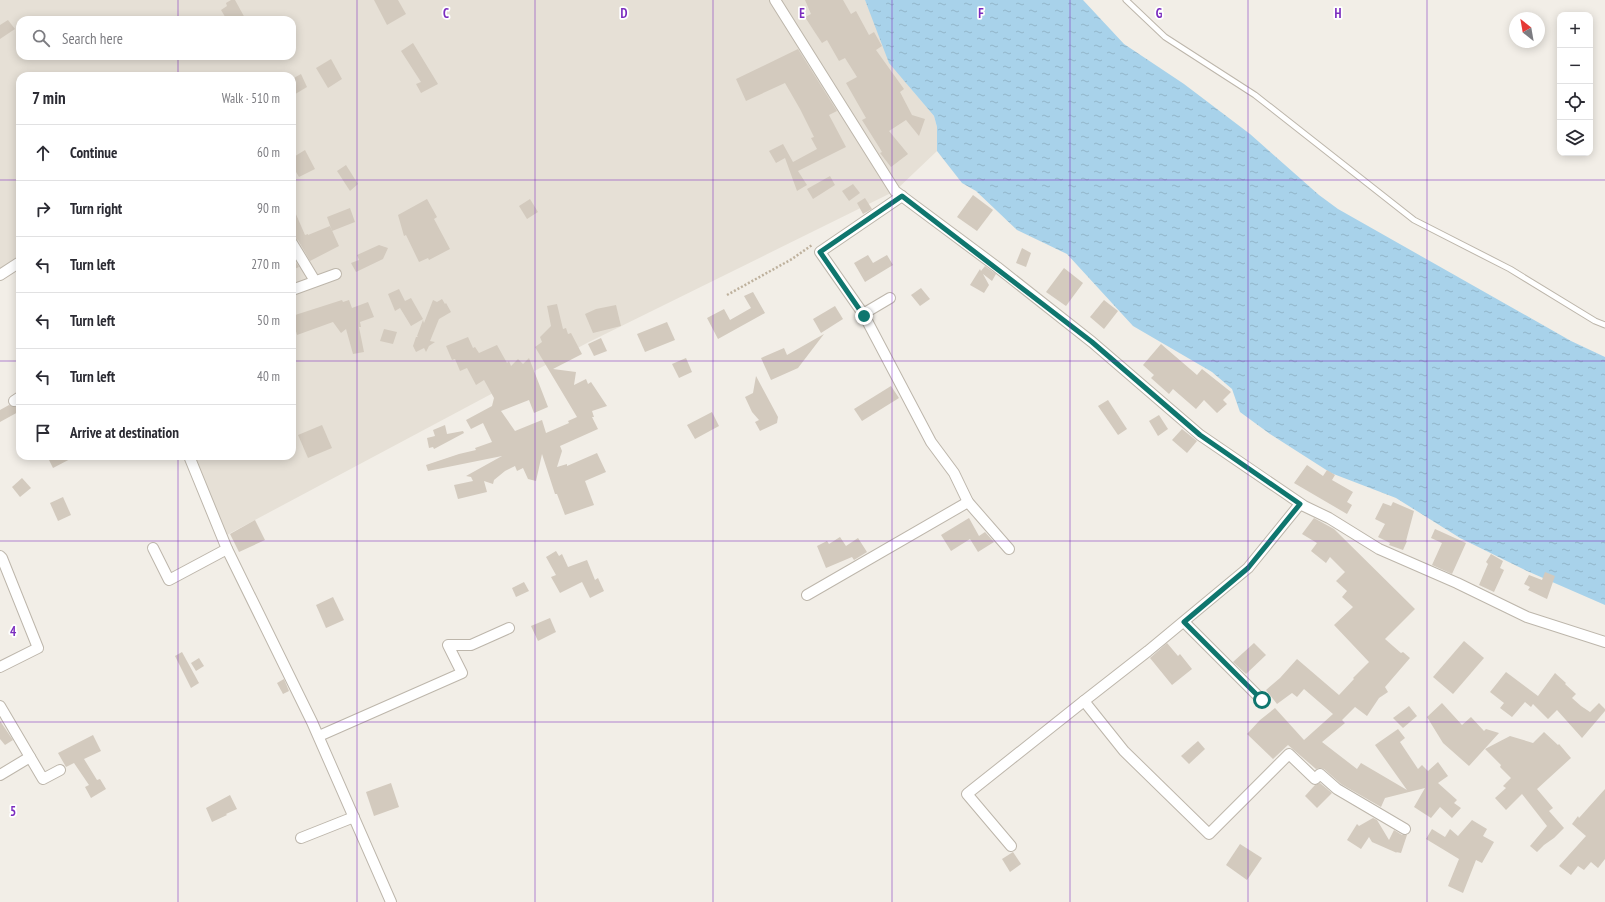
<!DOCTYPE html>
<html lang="en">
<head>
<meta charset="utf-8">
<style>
	body { margin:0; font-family:"PT Sans Narrow",sans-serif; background:#f7f7f7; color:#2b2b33 }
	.controls { position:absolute; right:12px; top:12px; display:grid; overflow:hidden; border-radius:8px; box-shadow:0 2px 10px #0003 }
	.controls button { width:36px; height:36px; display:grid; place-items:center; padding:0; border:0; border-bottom:1px solid #e1e1e2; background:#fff; color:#2b2b33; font:20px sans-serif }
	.compass { position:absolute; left:1509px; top:12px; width:36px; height:36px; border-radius:50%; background:#fff; box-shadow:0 2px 10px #0003; rotate:329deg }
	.stop { position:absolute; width:12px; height:12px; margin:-9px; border:3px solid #0f766e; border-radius:50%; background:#fff }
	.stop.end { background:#0f766e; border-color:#fff; box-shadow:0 1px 4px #0008 }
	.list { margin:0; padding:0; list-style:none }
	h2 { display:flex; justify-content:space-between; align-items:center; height:52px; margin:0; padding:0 16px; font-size:17px }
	h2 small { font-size:13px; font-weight:400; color:#7c7c81 }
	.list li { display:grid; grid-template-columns:26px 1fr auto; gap:12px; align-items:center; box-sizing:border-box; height:56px; padding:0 16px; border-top:1px solid #e1e1e2 }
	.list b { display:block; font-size:15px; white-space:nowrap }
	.list em { font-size:13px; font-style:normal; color:#7c7c81 }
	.icon { flex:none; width:22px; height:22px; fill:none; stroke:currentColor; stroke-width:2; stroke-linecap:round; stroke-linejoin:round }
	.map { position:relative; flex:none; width:1605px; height:902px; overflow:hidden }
	.search { position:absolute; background:#fff; box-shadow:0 2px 10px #0003; left:16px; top:16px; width:280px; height:44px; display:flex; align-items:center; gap:10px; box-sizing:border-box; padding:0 14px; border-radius:12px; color:#7c7c81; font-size:15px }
	.panel { position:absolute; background:#fff; box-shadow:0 2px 10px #0003; left:16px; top:72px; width:280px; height:388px; border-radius:12px }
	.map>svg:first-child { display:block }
	.residential { fill:#e6e0d6; fill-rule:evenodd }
	.water { fill:url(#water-ripples) }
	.building { fill:#d3cabe }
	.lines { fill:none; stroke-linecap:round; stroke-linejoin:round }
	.service-casing { stroke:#bdb6ab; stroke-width:7 }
	.minor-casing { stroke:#bdb6ab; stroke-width:12 }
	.path { stroke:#beb19d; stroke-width:2.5; stroke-dasharray:2 2; stroke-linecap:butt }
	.service { stroke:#fff; stroke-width:5 }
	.minor { stroke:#fff; stroke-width:10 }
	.route { stroke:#0f766e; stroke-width:5 }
	.grid { fill:none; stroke:#7b2cbf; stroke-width:1; stroke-opacity:0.55 }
	.grid-label { font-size:13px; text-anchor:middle; font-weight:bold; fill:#7b2cbf; stroke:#fff; stroke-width:3.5; stroke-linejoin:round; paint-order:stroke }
</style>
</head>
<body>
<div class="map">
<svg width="1605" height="902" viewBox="0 0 1605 902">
	<defs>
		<pattern id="water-ripples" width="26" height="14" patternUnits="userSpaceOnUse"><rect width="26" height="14" fill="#a8d2ea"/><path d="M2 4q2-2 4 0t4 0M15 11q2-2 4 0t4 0" fill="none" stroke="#92b5c9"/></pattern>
	</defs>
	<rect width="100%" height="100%" fill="#f2eee7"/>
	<path class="residential" d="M0,0H865L907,84L934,116L937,127V151L895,191L587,343L223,537L189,456H292V76H20V262L0,275ZM20,20H292V56H20Z"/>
	<polygon class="water" points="865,0 1083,0 1124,44 1184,84 1250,134 1319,195 1338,209 1571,341 1605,357 1605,605 1527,571 1460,538 1396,498 1331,473 1270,434 1240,412 1232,389 1212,372 1133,326 1067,254 1017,230 976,191 962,183 937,151 937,127 934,116 889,63"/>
	<g class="building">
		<polygon points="231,0 235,0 246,20 227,20 221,10 227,6 226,3"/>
		<polygon points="374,0 398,0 406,14 387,25"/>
		<polygon points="805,0 843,0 851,14 856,11 869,35 874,32 882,46 876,50 904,89 900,92 912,115 925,119 919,136 906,120 889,131 908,154 891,167 880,153 882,152 879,147 862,120 866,118 846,83 857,77 845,58 839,61 827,40 822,43 814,31 805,17 811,14"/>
		<polygon points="8,20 15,29 0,39 0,25"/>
		<polygon points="413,43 438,84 421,93 416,84 421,82 401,51"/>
		<polygon points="798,49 837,111 829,115 846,147 798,171 807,185 797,191 785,158 776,163 769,151 783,144 793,162 817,149 811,138 814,137 800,109 785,83 746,101 736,79"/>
		<polygon points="331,59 342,79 328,88 316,68"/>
		<polygon points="301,74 307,87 292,96 292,79"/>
		<polygon points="305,150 315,169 299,177 296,172 292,174 292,158"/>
		<polygon points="346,165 358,184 350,191 337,171"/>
		<polygon points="830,176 835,185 813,199 807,189"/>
		<polygon points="853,184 860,193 849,201 842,191"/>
		<polygon points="973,195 993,210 977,231 957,217"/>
		<polygon points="865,198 872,209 863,214 857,203"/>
		<polygon points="427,199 437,217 434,219 450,249 429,260 428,258 419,262 406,235 404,236 398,215"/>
		<polygon points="530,199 538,212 527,219 519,206"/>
		<polygon points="292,205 305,235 308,234 308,235 330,226 339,246 310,261 298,240 292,237"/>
		<polygon points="350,208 355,222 332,231 327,217"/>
		<polygon points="379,245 388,248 383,259 356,272 351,263 359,260 357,255"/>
		<polygon points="1022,248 1031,253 1026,267 1016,263"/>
		<polygon points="868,255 873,263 887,255 893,265 865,282 854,263"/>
		<polygon points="292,256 299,267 292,270"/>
		<polygon points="985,266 996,274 992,281 983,274 989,285 984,293 970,285 980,269 981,271"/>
		<polygon points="1064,268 1083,283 1066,306 1046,292"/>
		<polygon points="921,288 930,299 920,306 911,295"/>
		<polygon points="399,289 405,301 411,298 423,319 411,326 400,308 395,311 388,294"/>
		<polygon points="753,292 765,313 718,339 707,318 724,309 730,320 751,308 744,296"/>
		<polygon points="442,299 445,304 446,303 451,312 439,319 430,341 435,342 429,346 426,352 424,348 416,352 413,346 416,337 418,337 417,336 423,320 424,323 433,300 437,302"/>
		<polygon points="342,300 343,302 349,300 352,308 368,302 374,317 360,322 361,327 359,327 364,352 353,354 346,329 341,333 333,322 297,335 292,316"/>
		<polygon points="1104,300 1118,311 1104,329 1090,317"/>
		<polygon points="557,304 563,329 566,328 568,334 571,333 582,354 553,369 576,372 574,385 586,379 588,384 591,382 607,406 592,411 594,417 592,417 598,429 560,446 562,451 557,467 567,464 567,466 597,453 606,472 585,481 594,505 565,515 557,494 555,494 542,454 536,481 528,479 523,468 517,471 515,466 505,471 494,480 493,484 484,481 487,492 458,499 454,485 473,481 471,477 466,476 502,456 428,471 426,465 459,454 476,450 475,448 492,442 483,423 471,429 466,420 492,406 494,398 484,380 476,385 467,368 460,371 455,359 452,360 446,346 468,337 473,348 475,347 479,353 497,345 507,363 509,361 511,366 518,359 523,364 529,358 548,407 534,413 529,400 501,411 515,431 542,420 546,433 569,423 568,421 577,417 535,347 542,342 540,337 551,326 547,306"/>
		<polygon points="616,305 621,326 593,333 585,314 596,309"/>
		<polygon points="835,306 843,319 821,333 813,319"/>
		<polygon points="667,322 675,340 645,352 637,334"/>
		<polygon points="384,329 397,332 393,344 380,341"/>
		<polygon points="824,334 798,368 771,380 761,358 784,348 787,355"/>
		<polygon points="601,338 607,351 594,356 588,344"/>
		<polygon points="1161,344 1197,375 1202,369 1231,392 1223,400 1227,404 1217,413 1204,400 1196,409 1173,389 1169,394 1151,378 1154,375 1143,365"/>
		<polygon points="686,358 692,372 679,378 672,364"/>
		<polygon points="756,376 778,417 777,423 760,431 755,422 759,420 752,412 745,397 753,393"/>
		<polygon points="891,386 899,398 862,421 854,409"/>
		<polygon points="1108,400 1127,429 1118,435 1098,406"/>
		<polygon points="9,405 14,407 20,405 20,411 0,422 0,410"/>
		<polygon points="712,412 719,426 695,439 687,425"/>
		<polygon points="1159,415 1168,429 1158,436 1149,421"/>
		<polygon points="322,425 332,448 308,458 298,435"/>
		<polygon points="445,425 447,434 463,431 464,433 434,449 433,447 429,448 427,438 435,436 433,430"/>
		<polygon points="1182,429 1197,441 1187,453 1172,440"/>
		<polygon points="47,456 76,456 53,468"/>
		<polygon points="1307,465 1323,476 1327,470 1335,475 1332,480 1353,492 1347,502 1352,505 1347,514 1294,483"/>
		<polygon points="22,478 31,488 20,497 12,487"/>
		<polygon points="63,497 71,515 58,521 50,503"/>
		<polygon points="1393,502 1414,511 1406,541 1407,541 1403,550 1389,545 1390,543 1378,537 1385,524 1375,519 1383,503 1391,506"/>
		<polygon points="969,518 979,536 985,532 994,542 978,552 970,539 951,551 941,535"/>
		<polygon points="1314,518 1334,529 1415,609 1385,639 1401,653 1403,652 1410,658 1385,687 1388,692 1379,698 1367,716 1355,707 1342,720 1345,723 1322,742 1357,769 1361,763 1407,790 1375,745 1398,729 1405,738 1400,742 1418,769 1422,765 1428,771 1438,762 1448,776 1438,783 1457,800 1454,803 1461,808 1452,818 1440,807 1431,818 1414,807 1425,788 1385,798 1381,807 1341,784 1324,769 1319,768 1316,769 1288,745 1273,759 1247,734 1260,720 1275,708 1304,740 1333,714 1304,689 1297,697 1292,693 1277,704 1266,690 1280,678 1297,659 1339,695 1354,679 1353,678 1369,662 1334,625 1353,607 1342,597 1347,591 1336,581 1345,572 1330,557 1326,563 1311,551 1317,543 1302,534"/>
		<polygon points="255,520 265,540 239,552 230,534"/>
		<polygon points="1435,529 1466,543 1452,574 1432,565 1442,543 1431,538"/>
		<polygon points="840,537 846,546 858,538 867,552 854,560 852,557 826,568 817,546 827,541 829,544"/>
		<polygon points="556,551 559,556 562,554 568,567 587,560 595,580 598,578 604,591 590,598 582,582 560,593 551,577 556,575 546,557"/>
		<polygon points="1491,554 1503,561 1500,568 1504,570 1494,592 1479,585 1488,564 1486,562"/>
		<polygon points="1545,572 1555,576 1547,599 1528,590 1530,587 1524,584 1529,575 1542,580"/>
		<polygon points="524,582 529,591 516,597 512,588"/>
		<polygon points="333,597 344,620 326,628 316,605"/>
		<polygon points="550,618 556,632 538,641 531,626"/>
		<polygon points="1464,641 1484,658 1453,694 1433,677"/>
		<polygon points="1167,643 1178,656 1180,654 1192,669 1172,685 1150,658"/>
		<polygon points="1254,643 1266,655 1246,674 1233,662"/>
		<polygon points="182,652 199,683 191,688 175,656"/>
		<polygon points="199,658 204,666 196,671 191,663"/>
		<polygon points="1506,672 1538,696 1555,673 1566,683 1565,684 1576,694 1572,698 1581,706 1590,712 1599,703 1605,709 1605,711 1582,738 1557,710 1548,719 1533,704 1531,707 1525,702 1512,717 1500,708 1504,703 1490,692"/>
		<polygon points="284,679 289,691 283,694 277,683"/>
		<polygon points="1442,703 1462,725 1471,717 1484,731 1486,729 1499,733 1469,766 1443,743 1427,717"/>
		<polygon points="1409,706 1417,716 1403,728 1393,718"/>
		<polygon points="0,721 13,740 5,745 0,739"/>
		<polygon points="1544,732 1558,745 1559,744 1571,758 1537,789 1553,808 1549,811 1564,828 1554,838 1544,845 1537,852 1530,846 1547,826 1522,794 1506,810 1495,798 1506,788 1503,786 1511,778 1500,767 1501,765 1485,749 1510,736 1533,743"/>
		<polygon points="93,735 101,751 84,759 97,780 100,779 106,789 91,798 85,787 89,785 74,763 66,767 58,753"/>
		<polygon points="1198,741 1205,749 1189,764 1181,756"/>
		<polygon points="391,783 399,807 374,816 366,792"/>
		<polygon points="1320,783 1332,793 1317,808 1305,796 1315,785"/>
		<polygon points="1605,789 1605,859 1598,868 1591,862 1584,870 1578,866 1571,875 1559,866 1586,836 1572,824 1578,816 1579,818"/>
		<polygon points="230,795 237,809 226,814 227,815 212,822 206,808"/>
		<polygon points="1373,818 1377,820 1389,840 1394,830 1402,835 1407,835 1401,853 1396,852 1397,853 1372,842 1369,837 1361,849 1347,840 1357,824 1359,826"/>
		<polygon points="1472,820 1487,829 1483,836 1494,842 1482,863 1476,860 1463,893 1448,886 1459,859 1426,839 1432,829 1445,837 1450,829 1458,836"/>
		<polygon points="1240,844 1262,858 1247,880 1226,865"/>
		<polygon points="1013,852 1021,864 1010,872 1002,859"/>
	</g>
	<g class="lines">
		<defs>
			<polyline id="service" points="1126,0 1165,37 1255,95 1414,220 1510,269 1595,321 1605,325"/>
			<g id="minor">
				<polyline points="775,0 895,191 997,267 1092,342 1200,435 1304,506 1329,518 1379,549 1457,583 1527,617 1605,642"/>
				<polyline points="902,196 820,252 864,315 931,442 954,473 968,502 1009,549"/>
				<polyline points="292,243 315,281"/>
				<polyline points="0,275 20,262"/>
				<polyline points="292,290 336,274"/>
				<polyline points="863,314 890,298"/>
				<polyline points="14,401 20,397"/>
				<polyline points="189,456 227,549 312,722 391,902"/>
				<polyline points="1300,504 1248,568 1148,651 1084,701 1124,751 1209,834 1289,754 1315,779 1320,774 1337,789 1405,829"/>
				<polyline points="153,548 169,580 227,549"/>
				<polyline points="0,556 2,558 38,648 0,667"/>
				<polyline points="807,595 968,502"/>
				<polyline points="1184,622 1262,700"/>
				<polyline points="0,706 43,779 60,770"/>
				<polyline points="319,736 462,673 448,645 471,645 509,628"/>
				<polyline points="0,775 30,757"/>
				<polyline points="301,838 354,817"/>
				<polyline points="1011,846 967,794 1084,701"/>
			</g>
		</defs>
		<use href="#service" class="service-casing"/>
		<use href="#minor" class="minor-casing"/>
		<polyline class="path" points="727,295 792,259 812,245"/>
		<use href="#service" class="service"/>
		<use href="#minor" class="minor"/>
	</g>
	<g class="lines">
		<polyline class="route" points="864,316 820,252 902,196 1092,342 1200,435 1300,504 1248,568 1184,622 1262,700"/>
	</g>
	<path class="grid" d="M178,0V20M357,0V902M535,0V902M713,0V902M892,0V902M1070,0V902M1248,0V902M1427,0V902M178,56V76M0,180H20M292,180H1605M0,361H20M292,361H1605M178,456V902M0,541H1605M0,722H1605"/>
	<g class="grid-label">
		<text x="446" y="18">C</text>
		<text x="624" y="18">D</text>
		<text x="802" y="18">E</text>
		<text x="981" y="18">F</text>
		<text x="1159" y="18">G</text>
		<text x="1338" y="18">H</text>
		<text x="13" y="636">4</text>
		<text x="13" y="816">5</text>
	</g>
</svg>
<div class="controls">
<button>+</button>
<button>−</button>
<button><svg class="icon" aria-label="locate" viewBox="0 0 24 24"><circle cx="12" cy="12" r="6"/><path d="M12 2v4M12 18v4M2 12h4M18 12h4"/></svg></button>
<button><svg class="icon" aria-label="layers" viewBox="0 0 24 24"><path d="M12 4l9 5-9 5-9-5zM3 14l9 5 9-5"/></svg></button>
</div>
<svg class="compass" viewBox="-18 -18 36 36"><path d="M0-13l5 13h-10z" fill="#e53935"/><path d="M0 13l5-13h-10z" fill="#7c7c81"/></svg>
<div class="stop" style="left:1262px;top:700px"></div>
<div class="stop end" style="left:864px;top:316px"></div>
<div class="search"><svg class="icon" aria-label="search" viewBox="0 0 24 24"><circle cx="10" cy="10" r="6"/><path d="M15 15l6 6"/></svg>Search here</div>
<section class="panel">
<h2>7 min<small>Walk · 510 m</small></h2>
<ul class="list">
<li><svg class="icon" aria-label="ahead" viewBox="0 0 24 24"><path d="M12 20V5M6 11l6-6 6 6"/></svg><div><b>Continue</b></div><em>60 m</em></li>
<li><svg class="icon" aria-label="right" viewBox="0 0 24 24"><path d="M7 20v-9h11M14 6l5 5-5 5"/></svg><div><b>Turn right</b></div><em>90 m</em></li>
<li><svg class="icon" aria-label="left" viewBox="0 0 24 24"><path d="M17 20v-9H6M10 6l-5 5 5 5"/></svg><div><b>Turn left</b></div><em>270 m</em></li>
<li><svg class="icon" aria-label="left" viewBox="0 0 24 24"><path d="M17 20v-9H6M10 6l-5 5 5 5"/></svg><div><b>Turn left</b></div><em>50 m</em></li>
<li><svg class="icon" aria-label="left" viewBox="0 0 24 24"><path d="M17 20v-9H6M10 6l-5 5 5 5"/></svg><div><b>Turn left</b></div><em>40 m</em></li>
<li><svg class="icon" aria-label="arrive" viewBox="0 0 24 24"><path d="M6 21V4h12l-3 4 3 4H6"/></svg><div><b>Arrive at destination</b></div></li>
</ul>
</section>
</div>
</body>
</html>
